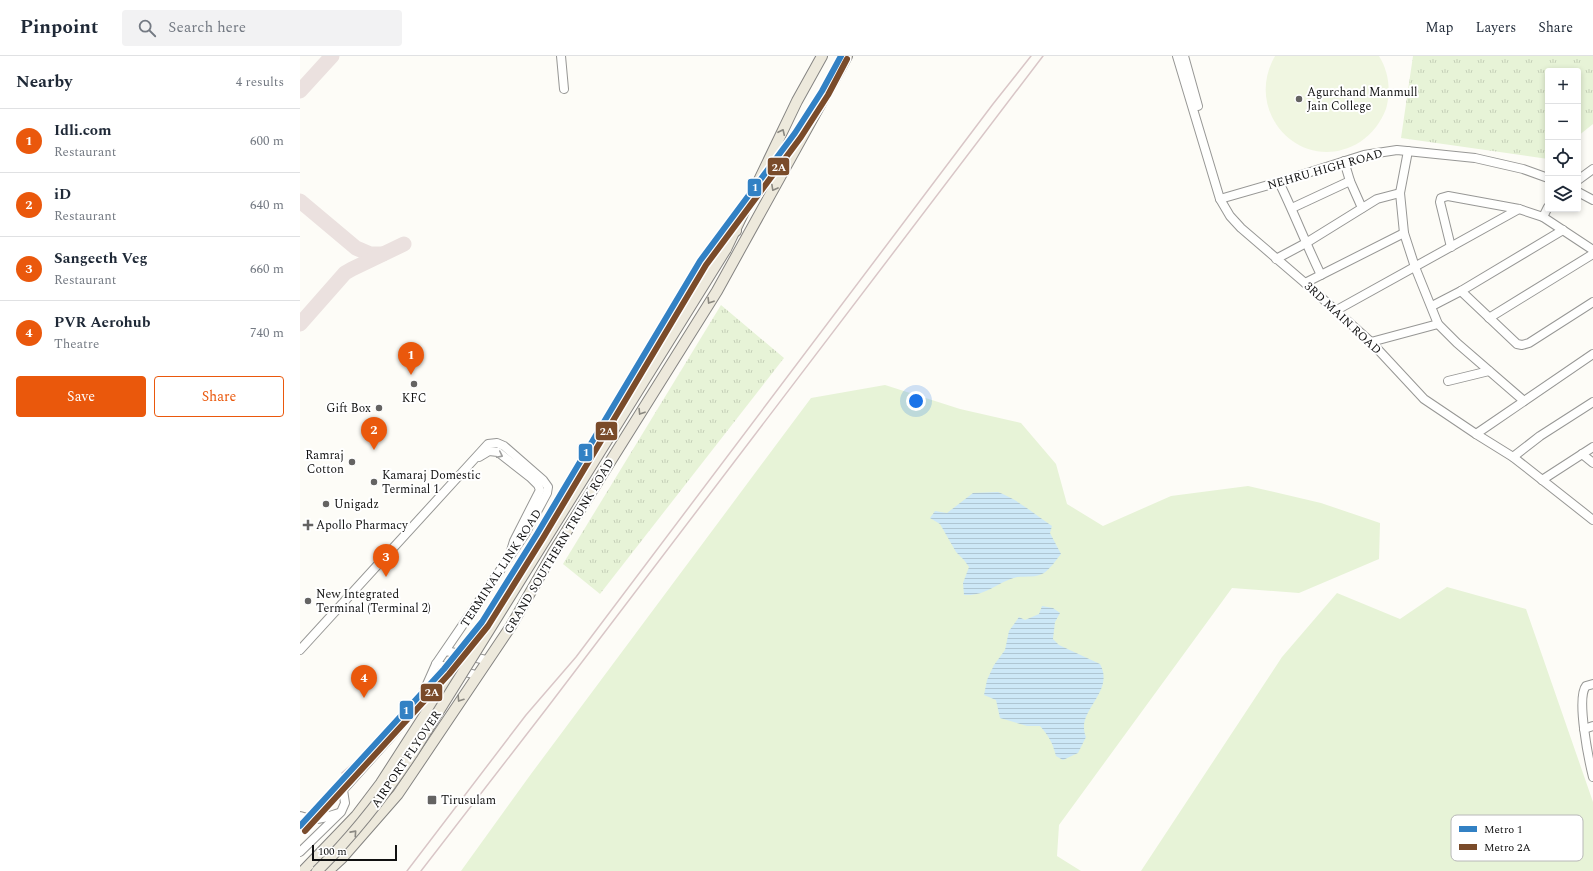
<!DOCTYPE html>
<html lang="en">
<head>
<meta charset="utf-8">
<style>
	body { margin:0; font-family:Spectral,serif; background:#f2f2f3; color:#1f2937 }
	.controls { position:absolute; right:12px; top:12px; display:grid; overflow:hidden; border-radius:4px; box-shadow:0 2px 6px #0003 }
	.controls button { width:36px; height:36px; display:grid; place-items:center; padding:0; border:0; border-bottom:1px solid #e0e1e3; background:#fff; color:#1f2937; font:20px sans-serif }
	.scale { position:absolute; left:12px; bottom:10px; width:85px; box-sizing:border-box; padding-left:4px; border:2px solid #111; border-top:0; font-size:11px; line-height:14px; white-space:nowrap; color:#111; -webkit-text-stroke:3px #fff; paint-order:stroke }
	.you { position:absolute; left:616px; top:345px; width:14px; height:14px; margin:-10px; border:3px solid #fff; border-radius:50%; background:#1a73e8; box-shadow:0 0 0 6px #1a73e833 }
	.badge { display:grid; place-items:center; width:26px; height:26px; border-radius:50%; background:#ea580c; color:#fff; font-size:13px; font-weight:700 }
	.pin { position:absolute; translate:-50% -33px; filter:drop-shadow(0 1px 2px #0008) }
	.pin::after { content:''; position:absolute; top:21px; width:14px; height:12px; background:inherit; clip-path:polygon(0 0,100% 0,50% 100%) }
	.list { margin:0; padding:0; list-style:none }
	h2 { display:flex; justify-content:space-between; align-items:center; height:52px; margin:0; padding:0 16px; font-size:17px }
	h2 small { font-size:13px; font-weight:400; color:#747a83 }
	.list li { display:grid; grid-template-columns:26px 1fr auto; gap:12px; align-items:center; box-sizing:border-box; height:64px; padding:0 16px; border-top:1px solid #e0e1e3 }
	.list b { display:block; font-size:15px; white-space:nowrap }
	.list p { margin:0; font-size:13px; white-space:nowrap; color:#747a83 }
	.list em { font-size:13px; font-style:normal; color:#747a83 }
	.actions { display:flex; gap:8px; padding:12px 16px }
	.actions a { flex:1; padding:9px 0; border:1px solid #ea580c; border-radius:4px; text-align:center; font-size:14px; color:#ea580c }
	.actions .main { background:#ea580c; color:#fff }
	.icon { flex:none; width:22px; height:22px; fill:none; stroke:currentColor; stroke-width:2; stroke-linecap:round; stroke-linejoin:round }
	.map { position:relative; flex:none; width:1293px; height:815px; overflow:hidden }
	header { display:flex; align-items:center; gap:24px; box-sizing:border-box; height:56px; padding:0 20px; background:#fff; border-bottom:1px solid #e0e1e3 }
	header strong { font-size:19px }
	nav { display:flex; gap:22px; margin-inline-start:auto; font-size:14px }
	.search { width:280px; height:36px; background:#f2f2f3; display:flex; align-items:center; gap:10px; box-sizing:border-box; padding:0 14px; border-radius:4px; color:#747a83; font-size:15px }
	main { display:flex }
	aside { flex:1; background:#fff }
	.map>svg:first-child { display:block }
	.grass { fill:#e7f3d7 }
	.park { fill:url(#park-tufts) }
	.pitch { fill:#f0f6e1 }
	.water { fill:url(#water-rules) }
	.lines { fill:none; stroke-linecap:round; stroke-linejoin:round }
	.taxiway { stroke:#ebe1df; stroke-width:15 }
	.minor-casing { stroke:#979795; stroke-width:10 }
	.major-casing { stroke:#858482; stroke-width:12 }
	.minor { stroke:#fffffe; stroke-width:8 }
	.major { stroke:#ede9dc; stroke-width:10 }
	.rail { stroke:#d9c6c7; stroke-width:1.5 }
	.major-bridge-casing { stroke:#858482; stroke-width:12; stroke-linecap:butt }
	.major-bridge { stroke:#ede9dc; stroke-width:10 }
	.metro-1-casing { stroke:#fff; stroke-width:9 }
	.metro-2-casing { stroke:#fff; stroke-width:9 }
	.metro-1 { stroke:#3281c4; stroke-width:6 }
	.metro-2 { stroke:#7a4b2a; stroke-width:6 }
	.oneway { stroke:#8a8881 }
	.oneway2 { stroke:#a0a09f }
	.poi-dot { fill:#646362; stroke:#fff; stroke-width:1.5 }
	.labels { text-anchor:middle; stroke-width:4; stroke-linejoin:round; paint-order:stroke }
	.poi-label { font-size:12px; fill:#111; stroke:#fff; text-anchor:start }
	.street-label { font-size:12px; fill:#111; stroke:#fff }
	.key { fill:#fff; stroke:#b8b8b8; stroke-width:1 }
	.key-label { font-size:11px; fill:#111 }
	.line-badge { stroke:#fff; stroke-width:1.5 }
	.badge-label { font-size:11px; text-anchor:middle; font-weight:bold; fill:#fff }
</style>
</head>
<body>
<header>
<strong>Pinpoint</strong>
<div class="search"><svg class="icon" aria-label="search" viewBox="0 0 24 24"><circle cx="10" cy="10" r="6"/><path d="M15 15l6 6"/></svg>Search here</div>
<nav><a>Map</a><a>Layers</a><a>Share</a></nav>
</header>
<main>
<aside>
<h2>Nearby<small>4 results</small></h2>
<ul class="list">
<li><span class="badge">1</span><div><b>Idli.com</b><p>Restaurant</p></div><em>600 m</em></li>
<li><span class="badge">2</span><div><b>iD</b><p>Restaurant</p></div><em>640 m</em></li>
<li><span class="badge">3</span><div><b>Sangeeth Veg</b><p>Restaurant</p></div><em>660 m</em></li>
<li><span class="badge">4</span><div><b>PVR Aerohub</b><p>Theatre</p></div><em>740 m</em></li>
</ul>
<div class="actions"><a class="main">Save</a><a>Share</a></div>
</aside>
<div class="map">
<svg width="1293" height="815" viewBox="0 0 1293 815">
	<defs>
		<pattern id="park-tufts" width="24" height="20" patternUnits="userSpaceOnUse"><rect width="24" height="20" fill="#e7f3d7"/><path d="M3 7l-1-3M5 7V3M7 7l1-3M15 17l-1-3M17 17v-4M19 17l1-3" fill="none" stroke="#c5cfb8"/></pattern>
		<pattern id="water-rules" width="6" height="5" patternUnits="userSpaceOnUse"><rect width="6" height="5" fill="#cde8f7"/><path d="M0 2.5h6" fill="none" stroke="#afc6d3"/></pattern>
	</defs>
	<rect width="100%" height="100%" fill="#fdfcf7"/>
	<g class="grass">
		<polygon points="585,329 660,353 721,367 756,408 767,448 803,470 871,440 948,430 1021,447 1080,467 1079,503 999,537 932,532 759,769 757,800 781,815 161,815 231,718 511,342"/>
		<polygon points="1147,531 1226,553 1293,746 1293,815 841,815 982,601 1037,537 1100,563"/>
	</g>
	<g class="park">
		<polygon points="1113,0 1293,0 1293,68 1278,80 1278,15 1248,15 1248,103 1101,82"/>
		<polygon points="421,249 484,302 300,538 263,508"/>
	</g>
	<path class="pitch" d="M975,0H1079C1089,16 1091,35 1086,53C1081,66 1072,78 1060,86C1003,121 942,57 975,0Z"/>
	<g class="water">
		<path d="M698,436C719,444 734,458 752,470L750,477L761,498C756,504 751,512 744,517C736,522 727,520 717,521C697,526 688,540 664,539L663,527L669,511L664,504L656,496L640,468L630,462L635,455L647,457L673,437Z"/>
		<path d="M742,550L753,552L760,557L755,566L753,583L759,589L800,608C814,633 783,651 784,672C784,675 785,679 786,681L778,697L763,704L756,700C753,688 749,680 740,670H727L700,662L696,644L684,639L687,624L694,609L705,594L709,575L719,561L725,564L739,558Z"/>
	</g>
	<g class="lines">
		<g class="taxiway">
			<polyline points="0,35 32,0"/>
			<polyline points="0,145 56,192 70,198 83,198"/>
			<polyline points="0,268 45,217 52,213 104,188"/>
		</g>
		<defs>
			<g id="minor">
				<polyline points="261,0 264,33"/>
				<polyline points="877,0 920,143 930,160 941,172 1005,227 1071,286 1124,343 1176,378 1213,401 1293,464"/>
				<polyline points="884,0 898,50"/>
				<polyline points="1108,95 1100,137 1104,177 1115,211 1138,268 1157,287 1224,345"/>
				<polyline points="1044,105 1050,125 1062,152"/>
				<polyline points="1278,124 1293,113"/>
				<path d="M979,126C994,157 1006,188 1021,219"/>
				<polyline points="1278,136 1293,144"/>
				<polyline points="920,143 979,126 1064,99 1097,94 1175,102 1223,113 1248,122"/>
				<polyline points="992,152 1050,125"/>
				<polyline points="1243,161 1248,151"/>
				<polyline points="1151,191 1140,146 1141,142 1148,140 1219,153 1243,161 1293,194"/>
				<polyline points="976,203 1006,187 1077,143 1100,137"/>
				<polyline points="1005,227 1104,177"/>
				<polyline points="1161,235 1217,288 1222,289 1229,287 1293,246"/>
				<polyline points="1132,250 1161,235 1263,174"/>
				<polyline points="1035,255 1219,153"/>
				<polyline points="1189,262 1293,198"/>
				<polyline points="1071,286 1138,268"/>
				<polyline points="1148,325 1189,315"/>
				<polyline points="1176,378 1293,298"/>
				<polyline points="1282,398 1293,407"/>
				<polyline points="179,401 189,395 198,396 230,421 238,429 240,434 214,485 211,495"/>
				<polyline points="1213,401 1240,380 1293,346"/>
				<polyline points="1242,424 1293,391"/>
				<polyline points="0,594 188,388 197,387 204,390 243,424 248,431 247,437 225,478 136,608 120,644 115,651 96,675 43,734 45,747 41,756 0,796"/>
				<polyline points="146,595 186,604"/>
				<polyline points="136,608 176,619"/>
				<path d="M1293,628L1286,630C1276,642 1289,705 1293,721"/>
				<polyline points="1284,673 1293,670"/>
				<path d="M0,760C16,766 23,762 39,757"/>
			</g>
			<g id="major">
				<polyline points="426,193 497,45 522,0"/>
				<polyline points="3,815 56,760 81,727 200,542 420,184 436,175"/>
				<polyline points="28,815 42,802 98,738 211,570 253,497 417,235 547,0"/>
			</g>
		</defs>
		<use href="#minor" class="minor-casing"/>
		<use href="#major" class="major-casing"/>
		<use href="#minor" class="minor"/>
		<use href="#major" class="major"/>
		<g class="rail">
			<polyline points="530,36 546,0"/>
			<polyline points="42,717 75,688"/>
			<polyline points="107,815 226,659 276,601 693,48 731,0"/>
			<polyline points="121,815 247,652 743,0"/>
		</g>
		<defs>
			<path id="major-bridge" d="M17,815C54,779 84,740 112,698L426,193"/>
		</defs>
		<use href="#major-bridge" class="major-bridge-casing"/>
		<use href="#major-bridge" class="major-bridge"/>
		<defs>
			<polyline id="metro-1" points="0,770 144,613 182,566 237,478 400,205 495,77 522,35 541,0"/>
			<polyline id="metro-2" points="5,775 149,618 188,570 243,482 406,209 501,81 528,39 547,3"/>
		</defs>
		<use href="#metro-1" class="metro-1-casing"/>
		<use href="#metro-2" class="metro-2-casing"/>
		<use href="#metro-1" class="metro-1"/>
		<use href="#metro-2" class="metro-2"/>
	</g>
	<defs><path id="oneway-chevron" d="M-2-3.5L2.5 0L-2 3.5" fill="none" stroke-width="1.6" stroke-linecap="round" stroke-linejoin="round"/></defs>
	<g class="oneway">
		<use href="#oneway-chevron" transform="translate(482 76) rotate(-65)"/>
		<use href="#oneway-chevron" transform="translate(474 132) rotate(119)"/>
		<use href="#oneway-chevron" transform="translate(410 245) rotate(122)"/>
		<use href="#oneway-chevron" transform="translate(341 356) rotate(122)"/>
		<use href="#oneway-chevron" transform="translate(160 643) rotate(123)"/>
		<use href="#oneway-chevron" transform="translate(54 777) rotate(-48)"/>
	</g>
	<use class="oneway2" href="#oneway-chevron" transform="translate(200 399) rotate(26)"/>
	<g class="poi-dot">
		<circle cx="999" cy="43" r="4"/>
		<circle cx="114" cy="328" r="4"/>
		<circle cx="79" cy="352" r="4"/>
		<circle cx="52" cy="406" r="4"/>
		<circle cx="74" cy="426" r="4"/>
		<circle cx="26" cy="448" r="4"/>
		<path d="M6 463h4v4h4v4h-4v4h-4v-4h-4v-4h4z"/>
		<circle cx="8" cy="545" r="4"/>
		<rect x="127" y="739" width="10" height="10" rx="2"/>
	</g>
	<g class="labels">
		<g class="poi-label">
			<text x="1007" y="40">Agurchand Manmull<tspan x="1007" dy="14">Jain College</tspan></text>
			<text x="114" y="346" text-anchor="middle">KFC</text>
			<text x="71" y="356" text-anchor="end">Gift Box</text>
			<text x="44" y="403" text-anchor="end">Ramraj<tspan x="44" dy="14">Cotton</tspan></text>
			<text x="82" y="423">Kamaraj Domestic<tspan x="82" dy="14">Terminal 1</tspan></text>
			<text x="34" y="452">Unigadz</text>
			<text x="16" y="473">Apollo Pharmacy</text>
			<text x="16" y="542">New Integrated<tspan x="16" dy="14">Terminal (Terminal 2)</tspan></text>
			<text x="141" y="748">Tirusulam</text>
		</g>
		<g class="street-label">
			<text transform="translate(1025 113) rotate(-16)" y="4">NEHRU HIGH ROAD</text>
			<text transform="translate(1043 262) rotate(43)" y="4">3RD MAIN ROAD</text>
			<text transform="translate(259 490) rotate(-59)" y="4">GRAND SOUTHERN TRUNK ROAD</text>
			<text transform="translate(201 512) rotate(-57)" y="4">TERMINAL LINK ROAD</text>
			<text transform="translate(106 703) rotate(-56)" y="4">AIRPORT FLYOVER</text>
		</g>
	</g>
	<rect x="1151" y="759" width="132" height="46" rx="6" class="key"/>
	<rect x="1159" y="770" width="18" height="6" fill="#3281c4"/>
	<rect x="1159" y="788" width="18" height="6" fill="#7a4b2a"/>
	<g class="key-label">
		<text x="1184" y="777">Metro 1</text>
		<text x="1184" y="795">Metro 2A</text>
	</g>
	<g class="line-badge">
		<rect x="467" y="101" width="23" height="19" rx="4" fill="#7a4b2a"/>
		<rect x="447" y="122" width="15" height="19" rx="4" fill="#3281c4"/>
		<rect x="295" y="365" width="23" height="20" rx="4" fill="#7a4b2a"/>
		<rect x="278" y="387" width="15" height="19" rx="4" fill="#3281c4"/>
		<rect x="120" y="627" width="23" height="19" rx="4" fill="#7a4b2a"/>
		<rect x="99" y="644" width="15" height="20" rx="4" fill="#3281c4"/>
	</g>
	<g class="badge-label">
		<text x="479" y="115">2A</text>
		<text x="455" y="135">1</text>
		<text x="307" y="379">2A</text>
		<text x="286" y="400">1</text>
		<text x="132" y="640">2A</text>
		<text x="106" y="658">1</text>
	</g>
</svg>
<div class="controls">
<button>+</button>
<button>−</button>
<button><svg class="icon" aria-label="locate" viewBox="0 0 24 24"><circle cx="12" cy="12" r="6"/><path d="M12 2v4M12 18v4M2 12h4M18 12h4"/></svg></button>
<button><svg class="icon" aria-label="layers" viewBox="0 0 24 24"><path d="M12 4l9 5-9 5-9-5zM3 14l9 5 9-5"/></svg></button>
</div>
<div class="scale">100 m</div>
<div class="you"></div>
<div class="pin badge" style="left:111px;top:319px">1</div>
<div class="pin badge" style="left:74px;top:394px">2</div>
<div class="pin badge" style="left:86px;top:521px">3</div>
<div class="pin badge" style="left:64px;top:642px">4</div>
</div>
</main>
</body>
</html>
